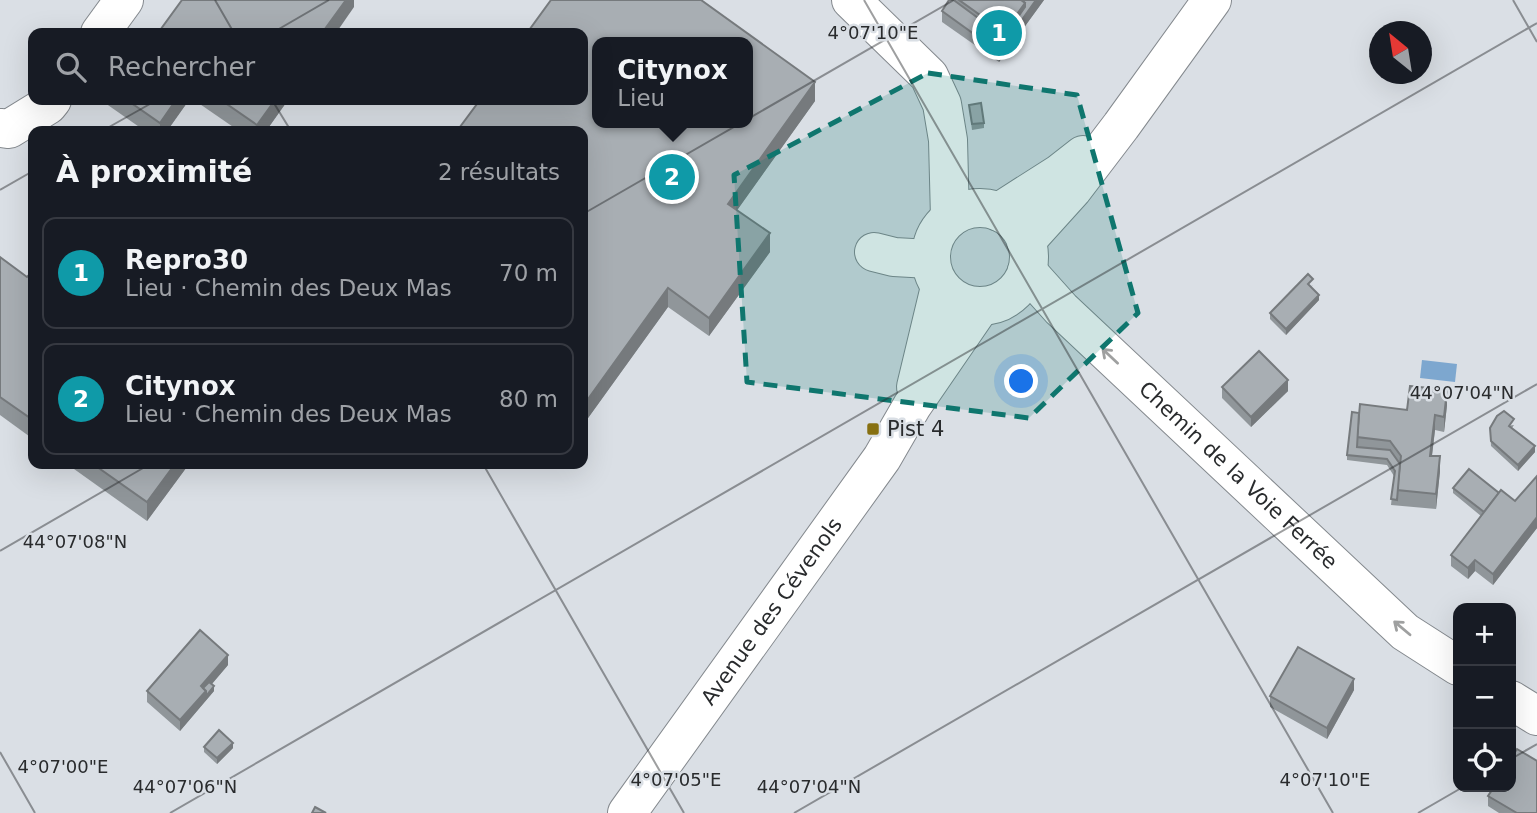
<!DOCTYPE html>
<html lang="fr">
<head>
<meta charset="utf-8">
<style>
	body { margin:0; font-family:"DejaVu Sans",sans-serif; background:#242831; color:#f1f3f6 }
	.controls { position:absolute; right:21px; bottom:21px; display:grid; overflow:hidden; border-radius:14px; box-shadow:0 7px 28px #0002 }
	.controls button { width:63px; height:63px; display:grid; place-items:center; padding:0; border:0; border-bottom:2px solid #363941; background:#171b24; color:#f1f3f6; font:35px sans-serif }
	.compass { position:absolute; left:1369px; top:21px; width:63px; height:63px; border-radius:50%; background:#171b24; box-shadow:0 7px 28px #0002; rotate:330deg }
	.you { position:absolute; left:1022px; top:382px; width:24px; height:24px; margin:-18px; border:5px solid #fff; border-radius:50%; background:#1a73e8; box-shadow:0 0 0 10px #1a73e833 }
	.badge { display:grid; place-items:center; width:46px; height:46px; border-radius:50%; background:#877011; color:#fff; font-size:23px; font-weight:700 }
	.pin { position:absolute; translate:-50% -50%; border:4px solid #fff; box-shadow:0 2px 7px #0006 }
	.popup { position:absolute; left:592px; top:37px; width:161px; height:91px; box-sizing:border-box; display:grid; place-content:center; border-radius:14px; background:#171b24; filter:drop-shadow(0 2px 5px #0005); font-size:23px; white-space:nowrap; color:#9ea1a6 }
	.popup b { font-size:26px; color:#f1f3f6 }
	.popup::after { content:''; position:absolute; left:50%; top:100%; margin-left:-14px; border:14px solid transparent; border-top-color:#171b24 }
	.list { margin:0; padding:0; list-style:none }
	h2 { display:flex; justify-content:space-between; align-items:center; height:91px; margin:0; padding:0 28px; font-size:30px }
	h2 small { font-size:23px; font-weight:400; color:#9ea1a6 }
	.list li { display:grid; grid-template-columns:46px 1fr auto; gap:21px; align-items:center; box-sizing:border-box; height:112px; margin:0 14px 14px; padding:0 14px; border:2px solid #363941; border-radius:14px }
	.list b { display:block; font-size:26px; white-space:nowrap }
	.list p { margin:0; font-size:23px; white-space:nowrap; color:#9ea1a6 }
	.list em { font-size:23px; font-style:normal; color:#9ea1a6 }
	.icon { flex:none; width:38px; height:38px; fill:none; stroke:currentColor; stroke-width:2; stroke-linecap:round; stroke-linejoin:round }
	.map { position:relative; flex:none; width:1537px; height:813px; overflow:hidden }
	.search { position:absolute; background:#171b24; box-shadow:0 7px 28px #0002; left:28px; top:28px; width:560px; height:77px; display:flex; align-items:center; gap:18px; box-sizing:border-box; padding:0 24px; border-radius:14px; color:#9ea1a6; font-size:26px }
	.panel { position:absolute; background:#171b24; box-shadow:0 7px 28px #0002; left:28px; top:126px; width:560px; height:343px; border-radius:14px }
	.map>svg:first-child { display:block }
	.water { fill:#7da7cf }
	.lines { fill:none; stroke-linecap:round; stroke-linejoin:round }
	.minor-casing { stroke:#84898e; stroke-width:40 }
	.minor { stroke:#fff; stroke-width:38 }
	.wall { fill:#90969a }
	.shaded-wall { fill:#767a7d }
	.building { fill:#a8aeb3; stroke:#767a7d; stroke-width:2; fill-rule:evenodd }
	.oneway { stroke:#9fa0a0 }
	.marked { fill:#0f766e; fill-opacity:0.2; stroke:#0f766e; stroke-width:5; stroke-dasharray:14 9; stroke-linejoin:round }
	.ticks { fill:none; stroke:#292b2d; stroke-width:2; stroke-opacity:0.45 }
	.poi-dot { fill:#877011; stroke:#dadfe5; stroke-width:2.5 }
	.labels { text-anchor:middle; stroke-width:5; stroke-linejoin:round; paint-order:stroke }
	.poi-label { font-size:21px; fill:#292b2d; stroke:#dadfe5; text-anchor:start }
	.street-label { font-size:21px; fill:#292b2d; stroke:#dadfe5 }
	.ticks-label { font-size:18px; text-anchor:middle; fill:#292b2d; stroke:#dadfe5; stroke-width:5; stroke-linejoin:round; paint-order:stroke }
</style>
</head>
<body>
<div class="map">
<svg width="1537" height="813" viewBox="0 0 1537 813">
	<rect width="100%" height="100%" fill="#dadfe5"/>
	<polygon class="water" points="1422,360 1457,364 1455,382 1420,378"/>
	<g class="lines">
		<defs>
			<g id="minor">
				<polyline points="851,0 929,76 942,104 948,140 950,218"/>
				<polyline points="100,33 124,0"/>
				<polyline points="0,128 9,129 48,105 52,100"/>
				<circle cx="980" cy="257" r="49"/>
				<polyline points="999,212 1060,173 1083,155"/>
				<polyline points="1026,241 1073,189 1121,126 1212,0"/>
				<polyline points="874,252 894,257 930,259"/>
				<path id="s1" d="M1027,271L1061,309L1405,632L1458,666"/>
				<polyline points="916,387 940,287"/>
				<polyline points="1511,700 1537,716"/>
				<path id="s2" d="M627,813L882,458L912,406L980,307"/>
			</g>
		</defs>
		<use href="#minor" class="minor-casing"/>
		<use href="#minor" class="minor"/>
	</g>
	<g class="wall">
		<polygon points="949,0 1044,0 999,62 942,22 942,11"/>
		<polygon points="105,100 189,100 167,131 145,131 105,103"/>
		<polygon points="194,100 288,100 266,131 239,131"/>
		<polygon points="815,101 737,210 770,252 709,336 668,307 583,425 583,131"/>
		<polygon points="969,105 984,123 984,128 972,130"/>
		<polygon points="0,257 27,277 33,271 33,439 0,415"/>
		<polygon points="1313,285 1311,287 1319,300 1286,335 1270,319 1270,313"/>
		<polygon points="1222,387 1288,391 1251,427 1222,398"/>
		<polygon points="1447,405 1444,432 1435,430 1432,456 1440,471 1436,509 1391,505 1394,476 1387,465 1347,460 1347,455 1359,413 1407,410"/>
		<polygon points="1514,425 1512,428 1535,452 1518,471 1491,446 1490,428"/>
		<polygon points="67,464 189,464 147,521"/>
		<polygon points="1537,476 1537,528 1493,585 1475,571 1468,579 1451,566 1451,555 1481,516 1453,493 1453,488 1499,493 1515,501"/>
		<polygon points="228,665 212,684 214,691 180,731 147,702 147,691"/>
		<polygon points="1354,690 1327,739 1270,707 1270,696"/>
		<polygon points="204,747 233,748 217,764 204,752"/>
		<polygon points="1488,796 1537,813 1499,813 1488,806"/>
	</g>
	<g class="shaded-wall">
		<polygon points="346,0 354,0 354,7 336,33 322,33"/>
		<polygon points="1021,0 1044,0 999,62 999,52 1004,45 1004,32"/>
		<polygon points="815,82 815,101 728,223 728,204"/>
		<polygon points="176,100 189,100 167,131 160,131 160,123"/>
		<polygon points="275,100 288,100 266,131 257,131 257,125"/>
		<polygon points="770,233 770,252 709,336 709,318"/>
		<polygon points="668,288 668,307 583,425 583,406"/>
		<polygon points="1319,295 1319,300 1286,335 1286,329"/>
		<polygon points="1288,380 1288,391 1251,427 1251,417"/>
		<polygon points="1447,390 1447,405 1444,432 1444,417"/>
		<polygon points="1435,415 1435,430 1430,471 1430,456"/>
		<polygon points="1535,446 1535,452 1518,471 1518,465"/>
		<polygon points="1440,456 1440,471 1436,509 1436,494"/>
		<polygon points="175,464 189,464 147,521 147,502"/>
		<polygon points="1537,517 1537,528 1493,585 1493,574"/>
		<polygon points="1475,560 1475,571 1468,579 1468,568"/>
		<polygon points="228,655 228,665 204,693 201,686"/>
		<polygon points="1354,679 1354,690 1327,739 1327,728"/>
		<polygon points="214,686 214,691 180,731 180,720 206,691"/>
		<polygon points="233,743 233,748 217,764 217,758"/>
	</g>
	<g class="building">
		<polygon points="182,0 346,0 322,33 158,33"/>
		<path d="M551,0H701L815,82L728,204L770,233L709,318L668,288L583,406V131H457L480,100H583V33H527ZM597,42H747V123H597Z"/>
		<polygon points="949,0 955,0 955,1 1004,37 1025,7 1025,3 1023,1 1024,0 1036,0 999,52 942,11"/>
		<polygon points="959,0 1021,0 1025,3 1004,32"/>
		<polygon points="127,100 176,100 160,123"/>
		<polygon points="221,100 275,100 257,125"/>
		<polygon points="981,103 984,123 972,124 969,105"/>
		<polygon points="0,257 27,277 33,271 33,420 0,397"/>
		<polygon points="1308,274 1313,279 1308,284 1319,295 1286,329 1270,313"/>
		<polygon points="1259,351 1288,380 1251,417 1222,387"/>
		<polygon points="1410,386 1447,390 1444,417 1435,415 1430,456 1440,456 1436,494 1397,490 1401,456 1390,441 1357,437 1360,404 1407,410"/>
		<polygon points="1504,411 1514,419 1509,426 1535,446 1518,465 1491,441 1490,428 1497,416"/>
		<polygon points="1352,412 1359,413 1357,447 1390,450 1400,464 1397,500 1391,499 1395,471 1387,459 1347,455"/>
		<polygon points="93,464 175,464 147,502"/>
		<polygon points="1469,469 1499,493 1484,512 1453,488"/>
		<polygon points="1537,476 1537,517 1493,574 1475,560 1468,568 1451,555 1501,490 1515,501"/>
		<polygon points="200,630 228,655 201,686 206,691 180,720 147,691"/>
		<polygon points="1298,647 1354,679 1327,728 1270,696"/>
		<polygon points="209,682 214,686 206,696 206,691 203,688"/>
		<polygon points="219,730 233,743 217,758 204,747"/>
		<polygon points="1517,749 1537,761 1537,813 1517,813 1488,796 1494,787 1511,787 1511,758"/>
		<polygon points="315,807 326,813 312,813"/>
	</g>
	<defs><path id="oneway-shaft" d="M-6 0H5M1.5-3L5.5 0L1.5 3" fill="none" stroke-width="1.6" stroke-linecap="round" stroke-linejoin="round" transform="scale(1.75)"/></defs>
	<g class="oneway">
		<use href="#oneway-shaft" transform="translate(1110 356) rotate(-137)"/>
		<use href="#oneway-shaft" transform="translate(1402 628) rotate(-140)"/>
	</g>
	<path class="marked" d="M928,73L1077,95L1138,313L1029,418L747,382L734,175Z"/>
	<path class="ticks" d="M215,0L234,33M864,0L1333,813M1513,0L1537,42M272,33L329,0M272,100L291,131M102,131L157,100M0,190L33,171M583,214L954,0M483,464L684,813M0,551L150,464M0,752L35,813M1511,759L1537,744M170,813L1537,23M794,813L1537,384M1418,813L1463,787"/>
	<rect class="poi-dot" x="866" y="422" width="14" height="14" rx="3.5"/>
	<g class="labels">
		<g class="poi-label">
			<text x="887" y="436">Pist 4</text>
		</g>
		<g class="street-label">
			<text dy="7" stroke="none"><textPath href="#s1" startOffset="294">Chemin de la Voie Ferrée</textPath></text>
			<text dy="7" stroke="none"><textPath href="#s2" startOffset="248">Avenue des Cévenols</textPath></text>
		</g>
	</g>
	<g class="ticks-label">
		<text x="873" y="39">4°07'10"E</text>
		<text x="1462" y="399">44°07'04"N</text>
		<text x="75" y="548">44°07'08"N</text>
		<text x="63" y="773">4°07'00"E</text>
		<text x="676" y="786">4°07'05"E</text>
		<text x="1325" y="786">4°07'10"E</text>
		<text x="185" y="793">44°07'06"N</text>
		<text x="809" y="793">44°07'04"N</text>
	</g>
</svg>
<div class="controls">
<button>+</button>
<button>−</button>
<button><svg class="icon" aria-label="locate" viewBox="0 0 24 24"><circle cx="12" cy="12" r="6"/><path d="M12 2v4M12 18v4M2 12h4M18 12h4"/></svg></button>
</div>
<svg class="compass" viewBox="-18 -18 36 36"><path d="M0-13l5 13h-10z" fill="#e53935"/><path d="M0 13l5-13h-10z" fill="#9ea1a6"/></svg>
<div class="you"></div>
<div class="pin badge" style="left:999px;top:33px;background:#0f9aa8">1</div>
<div class="pin badge" style="left:672px;top:177px;background:#0f9aa8">2</div>
<div class="popup"><b>Citynox</b>Lieu</div>
<div class="search"><svg class="icon" aria-label="search" viewBox="0 0 24 24"><circle cx="10" cy="10" r="6"/><path d="M15 15l6 6"/></svg>Rechercher</div>
<section class="panel">
<h2>À proximité<small>2 résultats</small></h2>
<ul class="list">
<li><span class="badge" style="background:#0f9aa8">1</span><div><b>Repro30</b><p>Lieu · Chemin des Deux Mas</p></div><em>70 m</em></li>
<li><span class="badge" style="background:#0f9aa8">2</span><div><b>Citynox</b><p>Lieu · Chemin des Deux Mas</p></div><em>80 m</em></li>
</ul>
</section>
</div>
</body>
</html>
